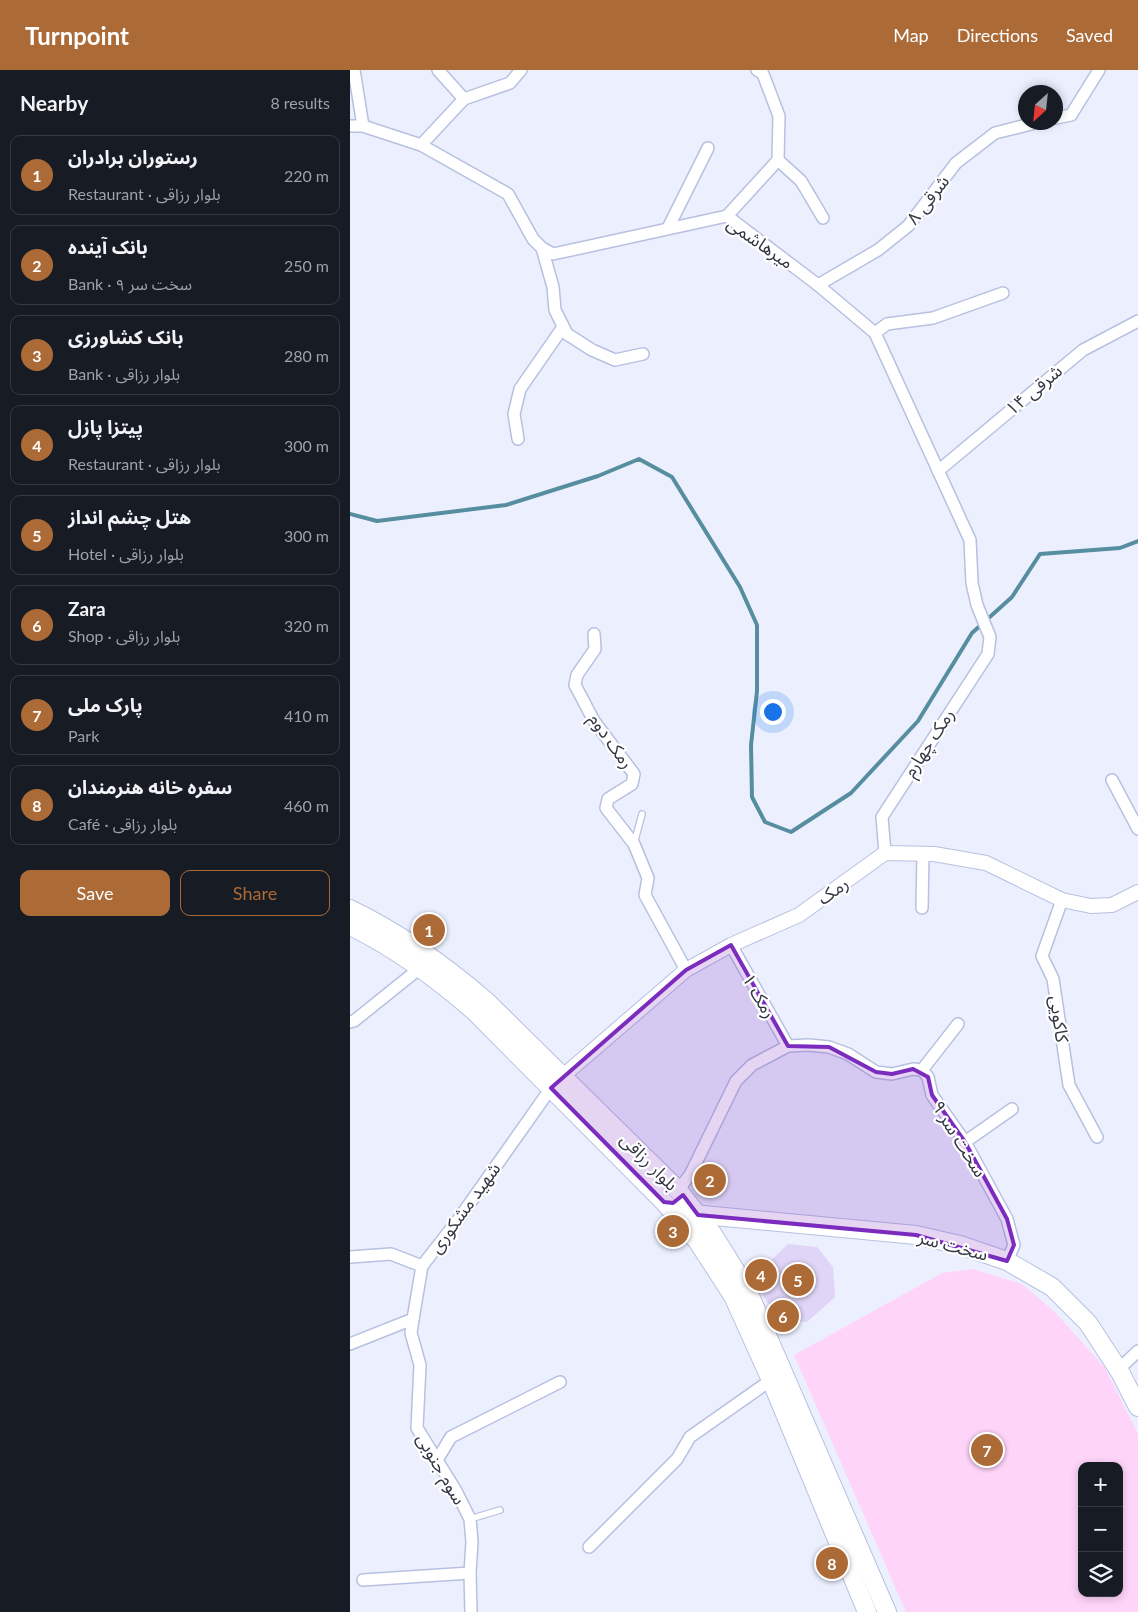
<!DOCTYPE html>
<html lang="en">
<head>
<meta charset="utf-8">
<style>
	body { margin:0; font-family:Lato,"Noto Sans Arabic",sans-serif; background:#242831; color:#f1f3f6 }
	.controls { position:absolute; right:15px; bottom:15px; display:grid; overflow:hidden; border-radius:10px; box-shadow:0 2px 8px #0003 }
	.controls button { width:45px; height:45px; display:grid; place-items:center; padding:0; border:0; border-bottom:1px solid #363941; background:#171b24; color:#f1f3f6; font:25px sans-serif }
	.compass { position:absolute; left:668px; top:15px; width:45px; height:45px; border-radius:50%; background:#171b24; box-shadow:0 2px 8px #0003; rotate:207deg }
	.you { position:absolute; left:422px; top:641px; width:18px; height:18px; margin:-12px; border:4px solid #fff; border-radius:50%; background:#1a73e8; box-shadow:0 0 0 8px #1a73e833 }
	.badge { display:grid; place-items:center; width:32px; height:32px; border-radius:50%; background:#ac6a36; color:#fff; font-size:16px; font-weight:700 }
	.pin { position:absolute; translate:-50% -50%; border:2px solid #fff; box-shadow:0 1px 5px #0006 }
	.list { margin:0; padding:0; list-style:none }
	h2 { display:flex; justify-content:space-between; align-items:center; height:65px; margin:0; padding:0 20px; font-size:21px }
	h2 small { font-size:16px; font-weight:400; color:#9ea1a6 }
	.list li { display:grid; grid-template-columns:32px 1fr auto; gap:15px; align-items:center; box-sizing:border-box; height:80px; margin:0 10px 10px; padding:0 10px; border:1px solid #363941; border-radius:10px }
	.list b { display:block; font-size:19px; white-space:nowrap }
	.list p { margin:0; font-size:16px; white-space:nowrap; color:#9ea1a6 }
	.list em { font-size:16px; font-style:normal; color:#9ea1a6 }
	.actions { display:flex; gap:10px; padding:15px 20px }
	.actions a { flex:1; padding:11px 0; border:1px solid #ac6a36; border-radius:10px; text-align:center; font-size:18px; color:#ac6a36 }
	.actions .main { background:#ac6a36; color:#fff }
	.icon { flex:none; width:28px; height:28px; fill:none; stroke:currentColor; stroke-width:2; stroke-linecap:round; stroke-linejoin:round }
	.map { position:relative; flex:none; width:788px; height:1542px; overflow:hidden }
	header { display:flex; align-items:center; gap:30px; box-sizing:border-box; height:70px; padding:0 25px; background:#ac6a36; color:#fff }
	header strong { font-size:24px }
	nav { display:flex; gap:28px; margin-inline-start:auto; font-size:18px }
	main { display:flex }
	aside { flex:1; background:#171b24 }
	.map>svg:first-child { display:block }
	.green { fill:#fed4f9; fill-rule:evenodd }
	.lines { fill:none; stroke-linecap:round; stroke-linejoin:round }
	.stream { stroke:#578e9f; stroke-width:4 }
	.building { fill:#e0d5f7 }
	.service-casing { stroke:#b7c0e1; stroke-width:8 }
	.minor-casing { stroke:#b7c0e1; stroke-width:14 }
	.tertiary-casing { stroke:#b7c0e1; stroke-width:16 }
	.primary-casing { stroke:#b7c0e1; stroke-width:20 }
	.service { stroke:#fff; stroke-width:5.5 }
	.minor { stroke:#fff; stroke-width:11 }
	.tertiary { stroke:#fff; stroke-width:14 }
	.primary { stroke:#fff; stroke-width:18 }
	.marked { fill:#7b2cbf; fill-opacity:0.2; stroke:#7b2cbf; stroke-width:4; stroke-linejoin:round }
	.labels { text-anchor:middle; stroke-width:4.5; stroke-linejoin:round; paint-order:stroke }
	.street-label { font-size:18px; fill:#333744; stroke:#fff }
</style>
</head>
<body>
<header>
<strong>Turnpoint</strong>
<nav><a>Map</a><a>Directions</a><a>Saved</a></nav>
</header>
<main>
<aside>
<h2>Nearby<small>8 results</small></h2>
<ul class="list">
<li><span class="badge">1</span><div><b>رستوران برادران</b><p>Restaurant · بلوار رزاقی</p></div><em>220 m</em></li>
<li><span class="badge">2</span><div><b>بانک آینده</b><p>Bank · سخت سر ۹</p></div><em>250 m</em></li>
<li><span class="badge">3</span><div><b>بانک کشاورزی</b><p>Bank · بلوار رزاقی</p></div><em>280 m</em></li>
<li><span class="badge">4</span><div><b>پیتزا پازل</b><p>Restaurant · بلوار رزاقی</p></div><em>300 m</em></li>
<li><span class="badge">5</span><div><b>هتل چشم انداز</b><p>Hotel · بلوار رزاقی</p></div><em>300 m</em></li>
<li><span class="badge">6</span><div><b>Zara</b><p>Shop · بلوار رزاقی</p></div><em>320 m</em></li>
<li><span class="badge">7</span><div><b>پارک ملی</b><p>Park</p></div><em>410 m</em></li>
<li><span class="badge">8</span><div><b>سفره خانه هنرمندان</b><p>Café · بلوار رزاقی</p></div><em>460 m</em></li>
</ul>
<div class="actions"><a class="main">Save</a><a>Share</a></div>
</aside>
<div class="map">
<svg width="788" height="1542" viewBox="0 0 788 1542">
	<rect width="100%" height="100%" fill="#ecf0fe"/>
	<path class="green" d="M623,1199L672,1214L705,1242L755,1298L788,1364V1542H556L444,1285L592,1203ZM732,1396H769V1523H732Z"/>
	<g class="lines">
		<polyline class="stream" points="0,444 27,451 156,435 248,406 289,389 322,407 390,517 407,555 407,621 401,675 402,727 415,752 441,762 501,723 568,651 622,563 662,527 690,484 770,478 788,471"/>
	</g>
	<polygon class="building" points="438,1174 467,1177 483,1197 485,1227 457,1252 430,1250 411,1223 414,1197"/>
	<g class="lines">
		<defs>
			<g id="service">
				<polyline points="284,774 292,744"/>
				<polyline points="120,1449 150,1440"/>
			</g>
			<g id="minor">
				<polyline points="4,0 13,56"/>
				<polyline points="88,0 114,29"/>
				<polyline points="706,48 721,45 749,0"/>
				<polyline points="0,56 13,56 71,75 158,124 183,169 192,178 203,184 377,146 468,215 525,263 620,470 622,513 627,535 640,567 638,584 532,747 535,783"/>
				<polyline points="71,75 114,29 160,13 171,0"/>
				<polyline points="428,90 451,111 473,148"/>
				<polyline points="377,146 428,90 429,46 413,4 407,0"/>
				<polyline points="318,158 358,78"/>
				<polyline points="192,178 203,217 205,240 217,264 242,280 265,290 293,284"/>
				<polyline points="468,215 528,180 558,156 606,93 645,63 689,52"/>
				<polyline points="525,263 537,254 583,248 653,223"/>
				<polyline points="168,369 164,344 170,319 213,257"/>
				<polyline points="588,401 733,280 788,251"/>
				<polyline points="244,564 245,579 227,605 225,615 244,651 284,704 282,714 258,729 256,738 284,774 298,808 295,825 336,900"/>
				<polyline points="762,710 788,759"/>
				<polyline points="712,830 692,886 703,909 719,1015 747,1067"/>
				<polyline points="572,838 573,784"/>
				<polyline points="381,875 438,976"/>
				<polyline points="0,952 4,951 70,898"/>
				<polyline points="572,1000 608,954"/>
				<polyline points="615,1072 662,1039"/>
				<polyline points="328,1120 340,1105 386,1011 402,995 438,976 459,975 479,977 498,984 526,1002 542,1004 563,999 572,1000 578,1007 582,1025 615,1072 657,1149 664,1175 657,1191"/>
				<polyline points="0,1187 41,1184 72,1196"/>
				<polyline points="0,1274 63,1249"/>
				<polyline points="769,1299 788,1281"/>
				<polyline points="87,1390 101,1367 210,1312"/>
				<polyline points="239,1477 327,1389 340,1367 421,1310"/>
				<polyline points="13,1510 120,1503"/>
				<polyline points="121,1542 120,1503 122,1472 120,1449 106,1421 67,1358 70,1295 61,1263 63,1249 72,1196 108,1150 201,1018"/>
			</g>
			<polyline id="tertiary" points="213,1006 336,900 381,875 449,845 535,783 584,784 636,793 712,830 741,836 762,835 788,822"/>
			<g id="primary">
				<path d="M0,839C50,863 93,894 135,930L328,1120L362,1163L397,1219L537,1542"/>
				<path d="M0,856C46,878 86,908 124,941L314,1132L348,1172L383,1226L421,1310L517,1542"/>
				<polyline points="343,1144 566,1165 610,1175 657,1191 702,1217 738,1253 770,1302 788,1337"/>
			</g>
		</defs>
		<use href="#service" class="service-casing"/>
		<use href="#minor" class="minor-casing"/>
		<use href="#tertiary" class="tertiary-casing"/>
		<use href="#primary" class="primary-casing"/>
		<use href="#service" class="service"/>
		<use href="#minor" class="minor"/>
		<use href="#tertiary" class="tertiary"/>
		<use href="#primary" class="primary"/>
	</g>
	<path class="marked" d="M381,875L438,976L479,977L526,1002L542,1004L563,999L578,1007L582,1025L615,1072L657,1149L664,1175L657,1191L566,1165L348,1145L333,1125L323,1133L314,1132L201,1018L336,900Z"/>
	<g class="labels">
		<g class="street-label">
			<text transform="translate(578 130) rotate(-52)" y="6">شرقی ۸</text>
			<text transform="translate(410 173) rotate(35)" y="6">میرهاشمی</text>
			<text transform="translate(684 320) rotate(-40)" y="6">شرقی ۱۴</text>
			<text transform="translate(261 671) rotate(55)" y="6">رمک دوم</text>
			<text transform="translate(579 673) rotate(-57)" y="6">رمک چهارم</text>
			<text transform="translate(483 821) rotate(-36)" y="6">رمک</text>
			<text transform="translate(409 926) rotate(60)" y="6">رمک ۱</text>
			<text transform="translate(709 949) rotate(82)" y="6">کاکویی</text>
			<text transform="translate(609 1069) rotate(58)" y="6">سخت سر ۹</text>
			<text transform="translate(299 1092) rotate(45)" y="6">بلوار رزاقی</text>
			<text transform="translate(115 1138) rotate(-54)" y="6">شهید مشکوری</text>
			<text transform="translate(603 1176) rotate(15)" y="6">سخت سر</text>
			<text transform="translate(91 1399) rotate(60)" y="6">سوم جنوبی</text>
		</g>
	</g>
</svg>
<div class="controls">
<button>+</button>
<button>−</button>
<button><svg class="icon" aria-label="layers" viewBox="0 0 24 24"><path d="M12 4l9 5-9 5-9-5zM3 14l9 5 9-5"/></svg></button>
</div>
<svg class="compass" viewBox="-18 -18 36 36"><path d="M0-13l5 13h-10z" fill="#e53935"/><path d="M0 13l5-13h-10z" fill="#9ea1a6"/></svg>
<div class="you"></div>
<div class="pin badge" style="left:79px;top:860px">1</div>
<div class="pin badge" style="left:360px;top:1110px">2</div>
<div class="pin badge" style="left:323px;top:1161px">3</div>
<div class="pin badge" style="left:411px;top:1205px">4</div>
<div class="pin badge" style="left:448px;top:1210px">5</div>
<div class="pin badge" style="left:433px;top:1246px">6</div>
<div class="pin badge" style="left:637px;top:1380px">7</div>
<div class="pin badge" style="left:482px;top:1493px">8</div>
</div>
</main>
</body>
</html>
